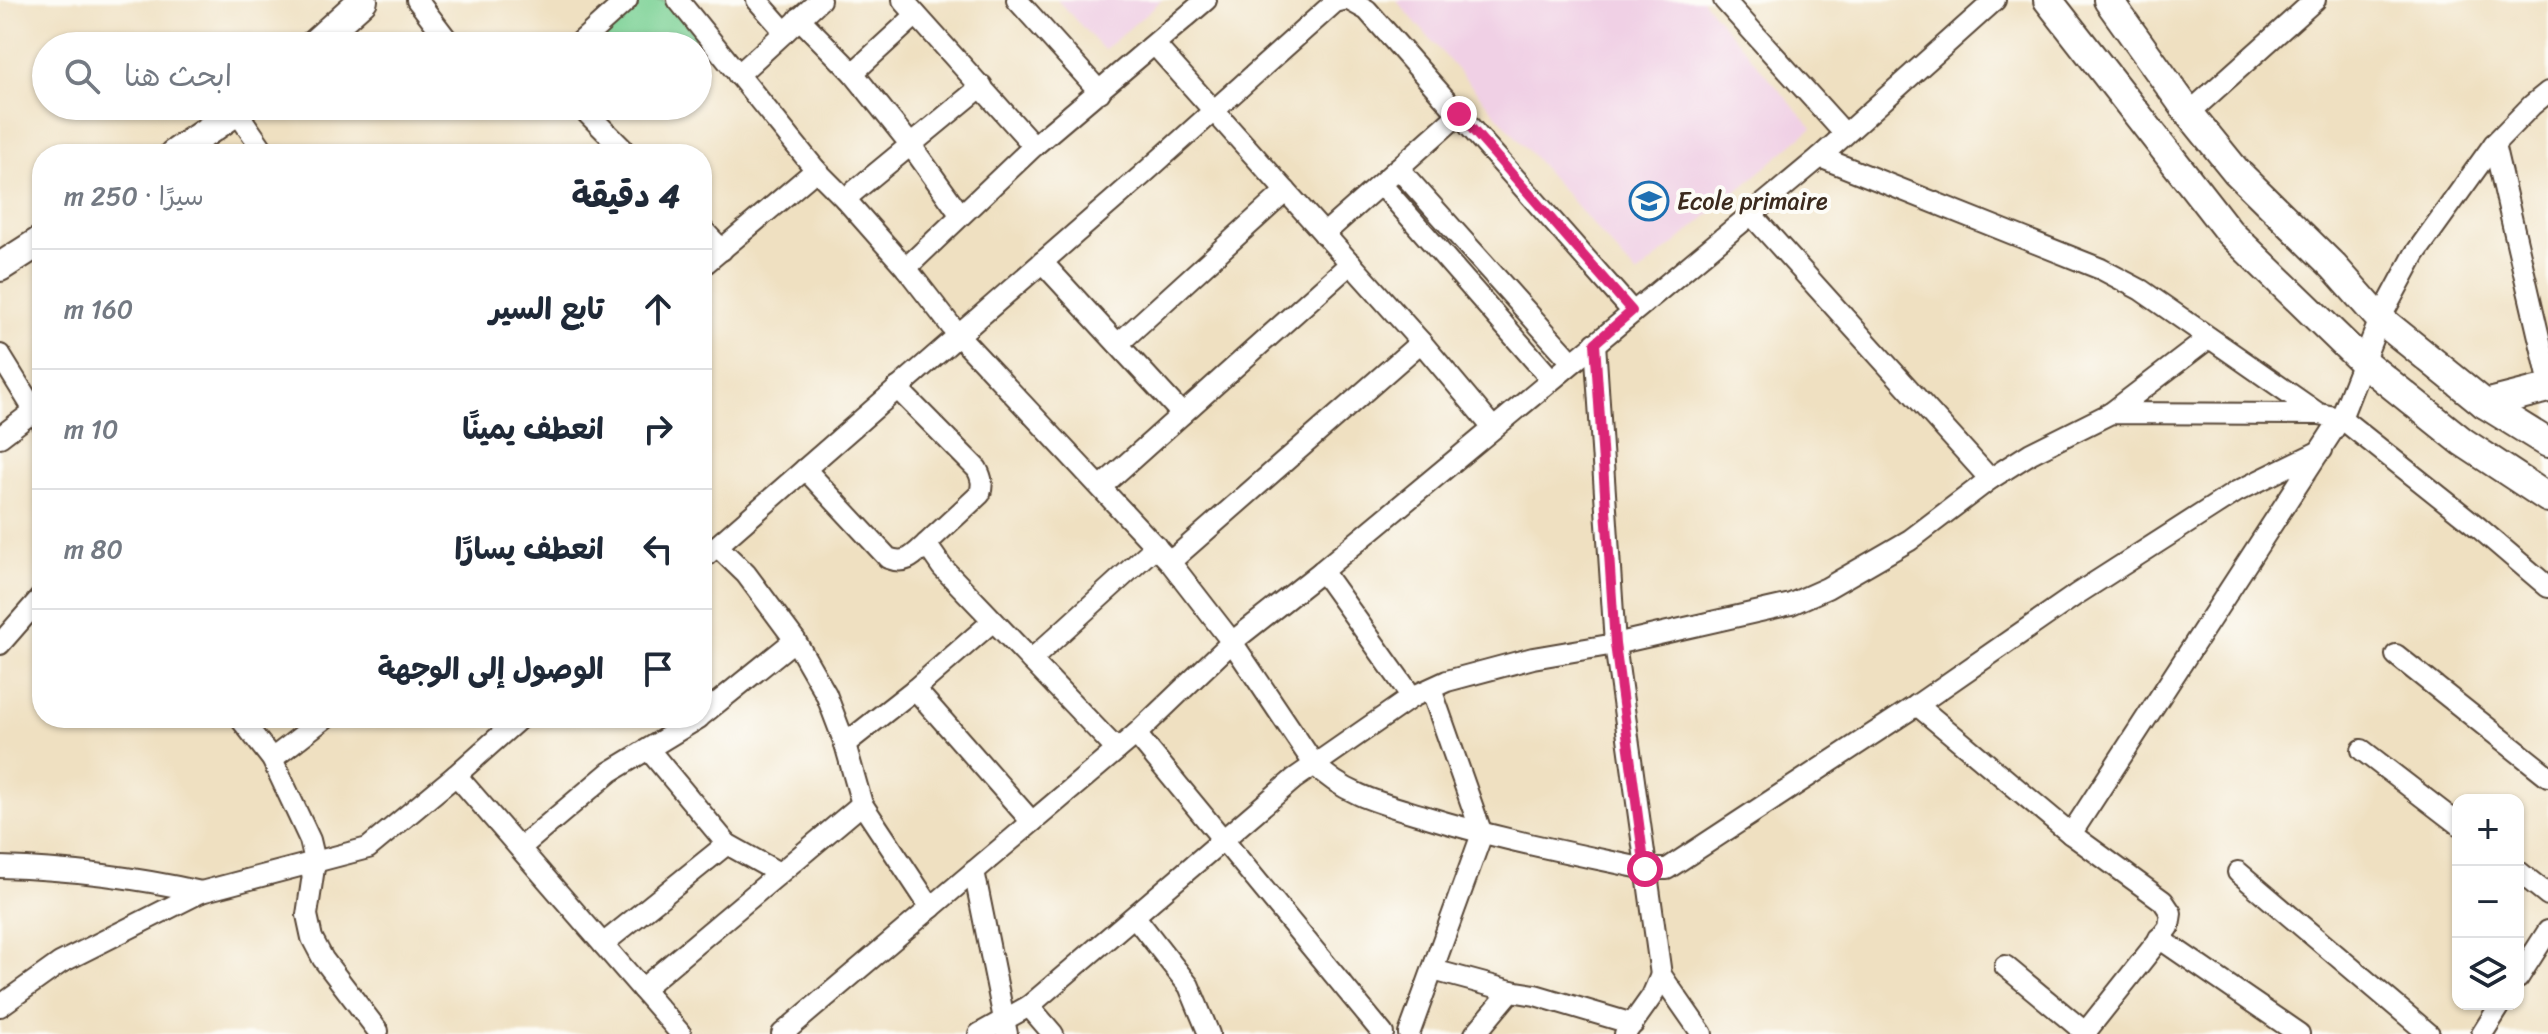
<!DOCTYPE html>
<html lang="ar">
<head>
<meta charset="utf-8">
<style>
	body { margin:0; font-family:Sriracha,"Playpen Sans Arabic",sans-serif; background:#f2f2f3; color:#1f2937; direction:rtl }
	.controls { position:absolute; right:24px; bottom:24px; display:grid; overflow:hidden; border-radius:16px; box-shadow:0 2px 6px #0004 }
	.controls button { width:72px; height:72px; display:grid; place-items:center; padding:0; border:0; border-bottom:2px solid #e0e1e3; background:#fff; color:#1f2937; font:40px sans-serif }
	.stop { position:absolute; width:24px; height:24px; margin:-18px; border:6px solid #db2777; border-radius:50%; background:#fff }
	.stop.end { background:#db2777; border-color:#fff; box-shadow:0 2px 8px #0008 }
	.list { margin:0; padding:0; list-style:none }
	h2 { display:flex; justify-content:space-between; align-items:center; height:104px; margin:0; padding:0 32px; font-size:34px }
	h2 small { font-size:26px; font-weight:400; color:#747a83 }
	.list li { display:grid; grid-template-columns:52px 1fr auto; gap:24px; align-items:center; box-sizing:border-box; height:120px; padding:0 32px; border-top:2px solid #e0e1e3 }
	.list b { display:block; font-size:30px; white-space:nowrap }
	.list em { font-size:26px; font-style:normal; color:#747a83 }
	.icon { flex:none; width:44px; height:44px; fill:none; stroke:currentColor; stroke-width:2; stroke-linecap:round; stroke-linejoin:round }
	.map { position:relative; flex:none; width:2548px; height:1034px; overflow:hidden; direction:ltr }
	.search { position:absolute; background:#fff; box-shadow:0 2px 6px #0004; left:32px; top:32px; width:680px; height:88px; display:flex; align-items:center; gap:20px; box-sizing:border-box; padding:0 28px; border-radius:44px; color:#747a83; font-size:30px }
	.panel { position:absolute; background:#fff; box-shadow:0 2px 6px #0004; left:32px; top:144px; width:680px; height:584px; border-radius:32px; direction:rtl }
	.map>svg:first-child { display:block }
	.built { fill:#f0d0e5 }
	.green { fill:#7bd195; stroke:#5b7e5a; stroke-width:2 }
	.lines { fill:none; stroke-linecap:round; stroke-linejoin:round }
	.street-casing { stroke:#564536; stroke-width:24 }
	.secondary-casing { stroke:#564536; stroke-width:32 }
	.street { stroke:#fff; stroke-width:20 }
	.secondary { stroke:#fff; stroke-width:28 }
	.route { stroke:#db2777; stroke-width:10 }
	.labels { text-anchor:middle; stroke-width:8; stroke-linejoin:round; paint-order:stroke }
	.poi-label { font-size:24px; fill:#3b2a1e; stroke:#fdfcf7; text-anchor:start }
</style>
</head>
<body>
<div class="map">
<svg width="2548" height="1034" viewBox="0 0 2548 1034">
	<rect width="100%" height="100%" fill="#fdfcf7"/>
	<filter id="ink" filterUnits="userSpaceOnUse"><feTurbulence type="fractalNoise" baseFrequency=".0125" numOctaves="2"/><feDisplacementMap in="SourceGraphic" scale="16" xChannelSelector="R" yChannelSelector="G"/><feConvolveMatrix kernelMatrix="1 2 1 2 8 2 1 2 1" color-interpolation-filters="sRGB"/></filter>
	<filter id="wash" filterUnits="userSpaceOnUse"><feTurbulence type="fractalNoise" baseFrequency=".006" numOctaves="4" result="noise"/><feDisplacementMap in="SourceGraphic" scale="32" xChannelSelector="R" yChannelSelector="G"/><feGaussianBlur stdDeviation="1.8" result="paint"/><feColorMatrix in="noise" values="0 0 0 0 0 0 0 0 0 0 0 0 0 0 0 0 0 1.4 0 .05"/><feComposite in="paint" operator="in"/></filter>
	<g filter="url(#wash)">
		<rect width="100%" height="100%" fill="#efe0c1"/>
		<g class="built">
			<polygon points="1057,0 1162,0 1104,50"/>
			<polygon points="1396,0 1702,0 1812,128 1637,275"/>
		</g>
		<polygon class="green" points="639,0 664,0 697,35 684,46 585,46"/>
	</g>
	<g filter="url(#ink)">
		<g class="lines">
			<defs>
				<g id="street">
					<polyline points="417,0 452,46"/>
					<path d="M678,0L816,170L845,199L906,268L958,335L1170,562L1232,642L1314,764C1344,795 1384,804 1424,816C1497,839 1571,853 1645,869H1667L1917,705L2077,594L2236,492L2322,450"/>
					<polyline points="757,0 785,32"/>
					<polyline points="903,0 1034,146"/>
					<polyline points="1017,0 1100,92"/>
					<polyline points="1349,0 1367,10 1632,311"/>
					<polyline points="1724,0 1844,133"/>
					<polyline points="799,18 853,73 910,144 960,214"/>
					<polyline points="1155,45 1421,342 1493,428"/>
					<polyline points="576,46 627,0"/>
					<polyline points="853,73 916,15"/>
					<polyline points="738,75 820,0"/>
					<polyline points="580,106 628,154"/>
					<polyline points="237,112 266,154"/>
					<polyline points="2189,113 2315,0"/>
					<polyline points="2494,144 2548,376"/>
					<polyline points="1820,157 2101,269 2141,290 2319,414"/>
					<polyline points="1398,168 1572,362"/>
					<polyline points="1381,184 1551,379"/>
					<polyline points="845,199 982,86"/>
					<polyline points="1750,213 1990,479"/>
					<polyline points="702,229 722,250"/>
					<polyline points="1324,234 1459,114"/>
					<polyline points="1042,262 1182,414"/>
					<polyline points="702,266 816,170"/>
					<polyline points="906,268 1034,146 1206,0"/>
					<polyline points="1595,343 1615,644 1661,975 1702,1034"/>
					<polyline points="1118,344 1286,191"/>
					<polyline points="0,355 42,423"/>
					<path d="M897,388L977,469C982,478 983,484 980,494L926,544L942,567L1117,750"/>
					<polyline points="2111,413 2209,338"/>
					<polyline points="0,437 34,411"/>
					<path d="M805,469L888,558C906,565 913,556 926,544"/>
					<polyline points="1102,486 1351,263"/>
					<polyline points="717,546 746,574 795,640 826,694 845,744 862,804 931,908"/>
					<polyline points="702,559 1140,177 1335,2 1343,0"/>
					<polyline points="1170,562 1421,342"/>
					<polyline points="1322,571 1412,697"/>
					<polyline points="0,644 42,596"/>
					<polyline points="2396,655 2548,776"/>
					<polyline points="1031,660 1156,546"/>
					<polyline points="915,689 1032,822"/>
					<polyline points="1917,705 2071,834 2163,901 2171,913 2169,927 2084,1034"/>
					<polyline points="702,715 795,640"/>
					<polyline points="240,718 272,759 310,840 315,861 307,915 312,938 323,959 378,1031"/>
					<polyline points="1136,734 1383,1034"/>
					<polyline points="845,744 915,689 993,621"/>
					<polyline points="649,750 727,844"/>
					<polyline points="2362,750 2458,824"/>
					<polyline points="272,759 325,718"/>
					<polyline points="456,775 681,1034"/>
					<polyline points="2071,834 2341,418 2380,319 2415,254 2494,144 2532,105 2548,92"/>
					<polyline points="520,848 610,772 699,718"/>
					<path d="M0,867C68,869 135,877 201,892"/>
					<polyline points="974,871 1007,1034"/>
					<polyline points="2518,871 2548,895"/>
					<polyline points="2238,872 2429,1034"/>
					<polyline points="1135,917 1189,986 1209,1034"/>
					<polyline points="2159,938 2299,1034"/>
					<polyline points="603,944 727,844 779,873"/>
					<polyline points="2005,966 2087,1034"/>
					<polyline points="1433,970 1511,991"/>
					<polyline points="2518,978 2548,931"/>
					<polyline points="642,989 862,804"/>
					<polyline points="0,1006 60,963 201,892 368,848 456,775 520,718"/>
					<polyline points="1029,1006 1294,779 1412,697 1447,681 1533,658 1615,644 1791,604 1827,588 1910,540 1990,479 2031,453 2111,413 2319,414 2341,418 2479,528 2548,587"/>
					<polyline points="782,1034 1136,734 1232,642 1322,571 1820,157 1995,0"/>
					<polyline points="979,1034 1029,1006 1053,1034"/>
					<polyline points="1409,1034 1482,834 1431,689"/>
					<polyline points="1475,1034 1511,991 1535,995 1633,1024"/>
					<polyline points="1625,1034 1652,996 1661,975"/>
					<polyline points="2482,1034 2501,1004"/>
				</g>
				<g id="secondary">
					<polyline points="2048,0 2229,232 2362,361 2463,442 2548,498"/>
					<polyline points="2108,0 2189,113 2236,171 2334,267 2380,319 2485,404 2548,443"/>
					<polyline points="312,46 363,0"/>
					<polyline points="174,154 244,106"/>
					<polyline points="0,267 42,240"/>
					<polyline points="2485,404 2548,388"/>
				</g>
			</defs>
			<use href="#street" class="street-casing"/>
			<use href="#secondary" class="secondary-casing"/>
			<use href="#street" class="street"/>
			<use href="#secondary" class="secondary"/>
		</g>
	</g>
	<g class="lines" filter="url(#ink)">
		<polyline class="route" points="1459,114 1632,311 1595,343 1615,644 1645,869"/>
	</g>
	<defs>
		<symbol id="school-ring" viewBox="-11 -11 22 22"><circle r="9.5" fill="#fdfcf7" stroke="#1f6fb2" stroke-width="1.5"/><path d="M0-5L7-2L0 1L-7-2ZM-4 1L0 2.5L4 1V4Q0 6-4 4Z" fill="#1f6fb2"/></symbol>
	</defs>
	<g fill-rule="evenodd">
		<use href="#school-ring" x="1627" y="179" width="44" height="44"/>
	</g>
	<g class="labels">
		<g class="poi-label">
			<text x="1677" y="209">Ecole primaire</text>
		</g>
	</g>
</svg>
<div class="controls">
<button>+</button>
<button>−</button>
<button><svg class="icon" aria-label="layers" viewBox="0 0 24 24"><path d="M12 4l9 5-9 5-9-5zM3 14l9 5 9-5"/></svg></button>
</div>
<div class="stop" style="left:1645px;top:869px"></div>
<div class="stop end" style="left:1459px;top:114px"></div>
<div class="search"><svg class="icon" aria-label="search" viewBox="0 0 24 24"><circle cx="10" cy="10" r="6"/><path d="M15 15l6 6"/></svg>ابحث هنا</div>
<section class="panel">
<h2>4 دقيقة<small>سيرًا · 250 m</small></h2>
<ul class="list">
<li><svg class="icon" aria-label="ahead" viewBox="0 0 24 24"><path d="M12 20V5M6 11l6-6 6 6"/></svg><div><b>تابع السير</b></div><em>160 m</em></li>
<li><svg class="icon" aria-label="right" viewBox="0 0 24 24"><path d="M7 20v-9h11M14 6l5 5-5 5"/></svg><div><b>انعطف يمينًا</b></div><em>10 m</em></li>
<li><svg class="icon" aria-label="left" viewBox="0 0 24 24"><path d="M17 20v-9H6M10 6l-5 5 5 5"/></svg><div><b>انعطف يسارًا</b></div><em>80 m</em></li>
<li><svg class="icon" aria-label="arrive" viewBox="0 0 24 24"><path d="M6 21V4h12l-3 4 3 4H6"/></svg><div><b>الوصول إلى الوجهة</b></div></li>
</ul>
</section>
</div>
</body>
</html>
